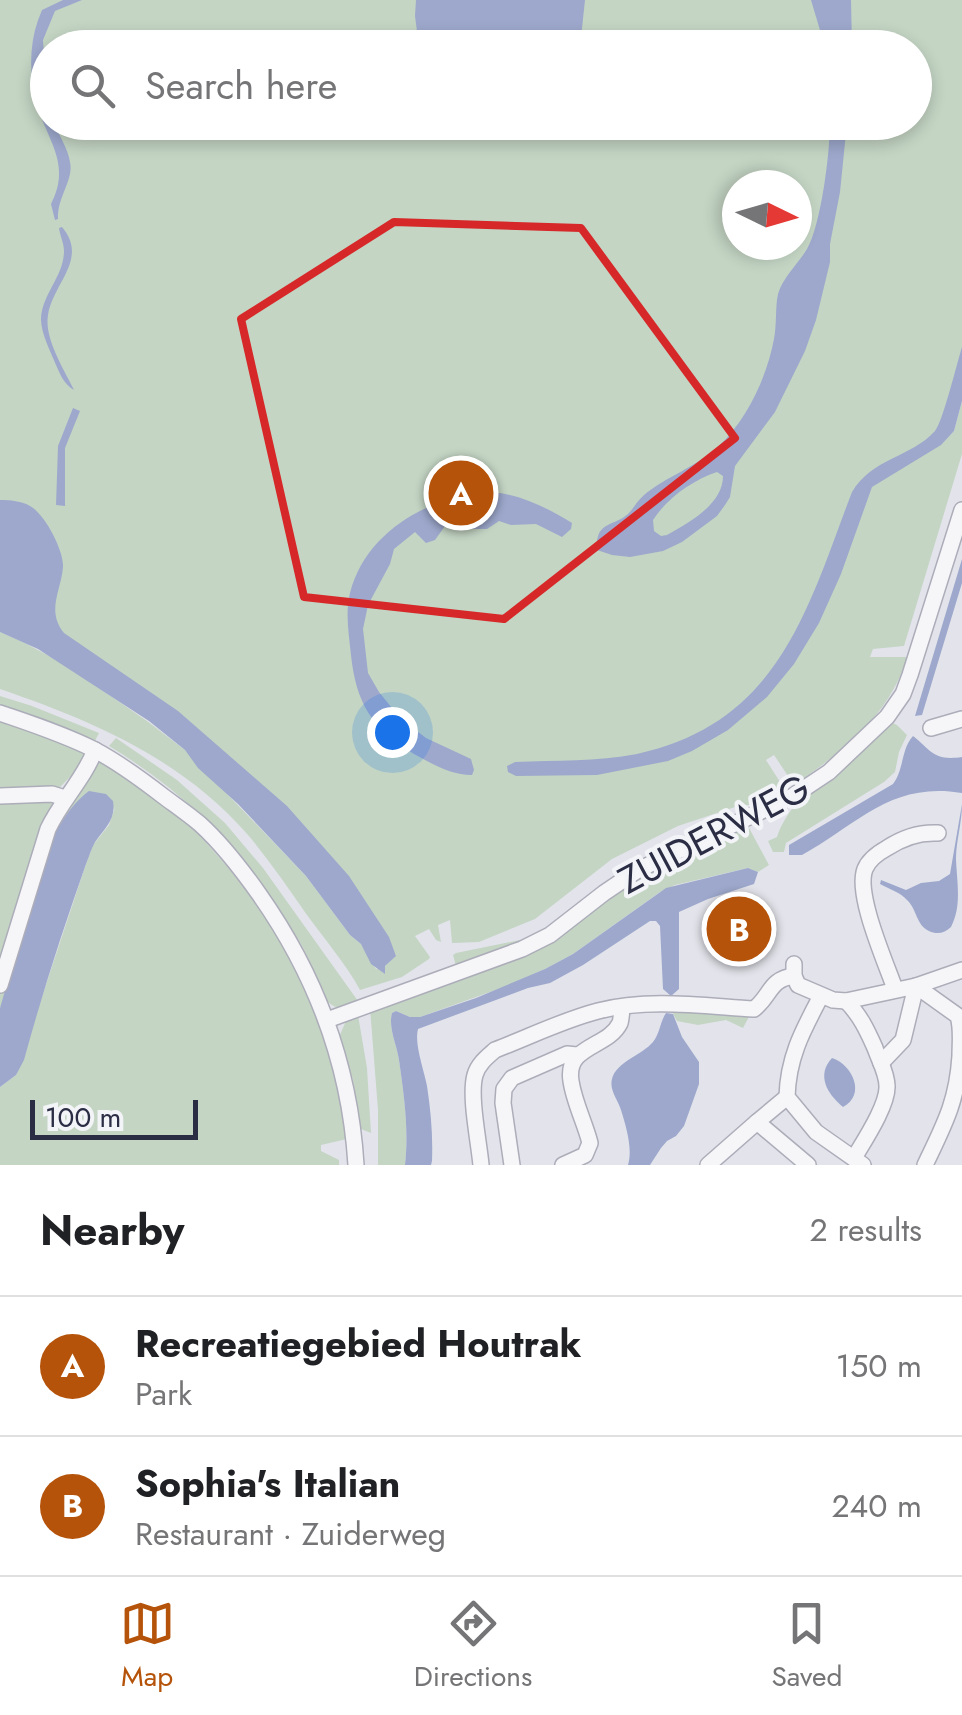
<!DOCTYPE html>
<html lang="en">
<head>
<meta charset="utf-8">
<style>
	body { margin:0; font-family:Jost,sans-serif; background:#f6f6f6; color:#202124 }
	.compass { position:absolute; left:722px; top:170px; width:90px; height:90px; border-radius:50%; background:#fff; box-shadow:0 5px 15px #0003; rotate:95deg }
	.scale { position:absolute; left:30px; bottom:25px; width:168px; box-sizing:border-box; padding-left:10px; border:5px solid #2a2d44; border-top:0; font-size:28px; line-height:35px; white-space:nowrap; color:#2a2d44; -webkit-text-stroke:8px #f3f4f8; paint-order:stroke }
	.you { position:absolute; left:392px; top:732px; width:35px; height:35px; margin:-25px; border:8px solid #fff; border-radius:50%; background:#1a73e8; box-shadow:0 0 0 15px #1a73e833 }
	.badge { display:grid; place-items:center; width:65px; height:65px; border-radius:50%; background:#b45309; color:#fff; font-size:32px; font-weight:700 }
	.pin { position:absolute; translate:-50% -50%; border:5px solid #fff; box-shadow:0 2px 10px #0006 }
	.list { margin:0; padding:0; list-style:none }
	h2 { display:flex; justify-content:space-between; align-items:center; height:130px; margin:0; padding:0 40px; font-size:42px }
	h2 small { font-size:32px; font-weight:400; color:#757577 }
	.list li { display:grid; grid-template-columns:65px 1fr auto; gap:30px; align-items:center; box-sizing:border-box; height:140px; padding:0 40px; border-top:2px solid #e0e0e0 }
	.list b { display:block; font-size:38px; white-space:nowrap }
	.list p { margin:0; font-size:32px; white-space:nowrap; color:#757577 }
	.list em { font-size:32px; font-style:normal; color:#757577 }
	.icon { flex:none; width:55px; height:55px; fill:none; stroke:currentColor; stroke-width:2; stroke-linecap:round; stroke-linejoin:round }
	.map { position:relative; flex:none; width:962px; height:1165px; overflow:hidden }
	.search { position:absolute; background:#fff; box-shadow:0 5px 15px #0003; left:30px; right:30px; top:30px; height:110px; display:flex; align-items:center; gap:25px; box-sizing:border-box; padding:0 35px; border-radius:55px; color:#757577; font-size:38px }
	.sheet { height:410px; background:#fff }
	nav { display:flex; justify-content:space-around; align-items:center; box-sizing:border-box; height:140px; border-top:2px solid #e0e0e0; background:#fff; font-size:28px; color:#757577 }
	nav a { display:grid; justify-items:center; gap:5px }
	nav .on { color:#b45309 }
	.map>svg:first-child { display:block }
	.green { fill:#c4d5c4; fill-rule:evenodd }
	.water { fill:#9da8cc; fill-rule:evenodd }
	.lines { fill:none; stroke-linecap:round; stroke-linejoin:round }
	.minor-casing { stroke:#acadb9; stroke-width:18 }
	.minor { stroke:#f6f6f9; stroke-width:15 }
	.marked { fill:none; stroke:#d62828; stroke-width:8; stroke-linejoin:round }
	.labels { text-anchor:middle; stroke-width:8; stroke-linejoin:round; paint-order:stroke }
	.street-label { font-size:38px; fill:#2a2d44; stroke:#f3f4f8 }
</style>
</head>
<body>
<div class="map">
<svg width="962" height="1165" viewBox="0 0 962 1165">
	<rect width="100%" height="100%" fill="#e3e4eb"/>
	<g class="green">
		<path d="M0,0H962V368L939,446L954,431L962,401V454L904,646L873,649L870,657H908C886,719 846,749 794,785L774,755L766,760L789,796L757,805H741L678,826L612,859L535,919L479,942L452,943L450,920L438,925L441,942L436,940L429,929L415,936L430,957L429,959L402,977L360,990C346,964 325,940 307,915C288,888 269,860 248,835C182,759 93,721 0,689V632L23,642L64,664L147,721L185,750L306,876L350,935L361,944L376,969L385,966L396,955L230,771L0,617ZM48,48H914V122H48ZM737,185H797V245H737Z"/>
		<polygon points="0,696 32,706 99,733 94,743 0,707"/>
		<polygon points="0,718 90,754 79,768 57,790 0,792"/>
		<path d="M888,721L897,725L907,735L899,752L895,772L884,782L786,843L784,852H773L768,841L777,837C791,793 853,751 888,721Z"/>
		<path d="M116,738L177,780L225,823L263,868L358,1001L343,1009C316,1004 317,977 307,956C302,944 294,933 287,923C243,848 183,791 109,746Z"/>
		<polygon points="97,760 137,781 186,820 232,872 274,929 303,979 331,1046 347,1139 321,1145 321,1151 339,1160 339,1165 0,1165 0,1087 16,1075 86,864 93,845 109,825 115,807 0,1008 0,995 46,842"/>
		<polygon points="0,798 54,800 55,805 0,976"/>
		<path d="M748,826L769,865L758,872L748,868L675,885L660,892L573,954L545,969L504,987L420,1017H410L396,1011L392,1013C388,1028 397,1045 399,1060C404,1095 409,1130 405,1165H378V1110L370,1008L500,963L615,889L737,829Z"/>
		<polygon points="520,940 512,947 456,966 453,955 456,953"/>
		<polygon points="676,1008 752,1011 743,1028 726,1020 698,1025 677,1021 673,1014"/>
		<polygon points="358,1015 367,1068 371,1133 361,1129 353,1080 339,1037 346,1021"/>
	</g>
	<g class="water">
		<path d="M63,0H82L55,11L43,40L48,122L54,123C59,135 68,149 70,162C74,180 57,197 58,219L55,220L51,204C74,161 42,135 34,94C29,64 30,37 42,10Z"/>
		<polygon points="416,0 585,0 580,47 419,47 415,16"/>
		<polygon points="811,0 851,0 852,47 825,47"/>
		<path d="M830,123H847L840,192L830,244V262L816,320L805,351L775,412L735,466L730,497L725,505L717,516L682,542L663,551L630,557L612,555L597,550C595,521 613,527 628,514C634,508 637,501 643,496C666,476 697,467 719,446C747,419 767,377 774,339C777,324 775,308 778,294C783,277 798,264 807,249C821,225 830,152 830,123ZM717,472L723,476C723,504 690,522 667,535L661,536L654,531L653,520C667,498 693,480 717,472Z"/>
		<path d="M62,227C89,259 53,283 48,315C44,339 64,369 74,390C64,384 61,376 56,365C51,352 41,334 41,319C42,294 64,276 64,251C64,243 60,236 59,228Z"/>
		<path d="M962,347V401L954,431L941,445L872,487L841,574L819,623L794,664L767,697L728,730L692,751L668,761L597,775L516,776L508,772L507,766L515,762C555,760 597,762 637,754C779,723 807,610 852,492C872,458 912,457 935,431C943,421 957,363 962,347Z"/>
		<polygon points="73,408 80,411 65,448 65,506 56,505 58,446"/>
		<path d="M493,492C521,495 548,508 572,523L571,529L562,537L536,524L511,525L499,521L487,529H470L461,518L445,526L435,540L426,543L415,532L394,549L390,564L368,605L363,629L368,673L379,692L400,718L426,738L471,759L474,770L472,775C451,775 432,764 414,754C372,729 356,703 351,655C349,635 345,612 350,593C366,530 433,494 493,492Z"/>
		<path d="M0,500C10,500 22,501 30,506C45,514 64,551 63,567C61,591 46,611 64,633L178,711L287,806L349,876L389,937L396,956L385,966V974L371,964L361,944L350,935L306,876L238,804L198,768L185,750L149,721L38,649L0,632Z"/>
		<polygon points="962,559 962,583 922,715 915,716"/>
		<path d="M913,736C932,751 933,761 962,757V793C891,781 858,824 802,855H789V845L893,784C904,770 901,749 913,736Z"/>
		<path d="M89,791L106,794L113,801C116,820 105,828 95,842C91,849 89,857 86,864C63,929 42,994 24,1060L16,1075L0,1087V1008L42,863C52,837 66,808 89,791Z"/>
		<path d="M962,804C962,823 956,841 956,859C957,884 962,906 951,927C945,933 937,935 929,931C916,925 917,909 907,900C900,892 889,889 880,884L881,880L906,890L921,883L939,881L950,874Z"/>
		<path d="M748,868L758,872L754,884L708,899L679,912V989L671,996L663,989L660,926L656,921H650L583,965L550,983L528,988L418,1029C414,1044 424,1070 427,1086C431,1112 433,1136 432,1161L431,1165H405C409,1130 404,1095 399,1060C397,1045 388,1028 392,1013L396,1011L410,1017H420L476,998L545,969L573,954L666,888Z"/>
		<path d="M666,1013L673,1014L682,1037L699,1062V1084L684,1126L676,1136L667,1141L661,1148L650,1165H628C633,1149 626,1126 621,1110C618,1100 609,1090 612,1079C616,1062 642,1055 653,1042C660,1033 660,1022 666,1013Z"/>
		<path d="M832,1058C853,1065 866,1095 843,1107C827,1094 816,1075 832,1058Z"/>
	</g>
	<g class="lines">
		<defs>
			<g id="minor">
				<path d="M0,713C32,724 63,734 93,749C118,762 141,779 163,796C175,805 188,814 200,824C222,844 242,870 259,894C316,975 350,1066 356,1165"/>
				<polyline points="931,728 962,719"/>
				<polyline points="0,796 52,794 65,798"/>
				<polyline points="794,964 794,976 798,985 833,1000 846,1001 916,986 962,970"/>
				<path d="M0,985L48,829C61,801 84,779 95,750"/>
				<path d="M895,989C886,963 855,894 865,869C869,859 878,853 887,848C902,838 920,832 938,833"/>
				<path d="M821,996C803,1030 788,1057 787,1097L816,1132L863,1165"/>
				<path d="M846,1001C860,1015 867,1030 875,1048C879,1060 887,1073 887,1086C888,1105 864,1141 854,1158"/>
				<polyline points="327,1020 522,949 550,935 604,893 638,870 793,796 829,772 887,717 903,694 910,675 962,510"/>
				<path d="M881,1063L903,1040L916,986L958,1016C962,1029 960,1042 960,1056C957,1102 944,1125 925,1165"/>
				<polyline points="757,1122 787,1097"/>
				<path d="M481,1165C479,1142 469,1096 475,1075C478,1064 487,1057 495,1050C529,1037 563,1020 598,1011C648,998 703,1006 754,1009C771,996 769,979 794,976"/>
				<polyline points="512,1165 503,1103 504,1089 512,1078 567,1054 577,1055"/>
				<path d="M563,1165L585,1155L590,1143C585,1123 574,1102 571,1081C565,1045 608,1048 620,1023C621,1020 622,1010 622,1007"/>
				<polyline points="708,1165 757,1122 808,1165"/>
			</g>
		</defs>
		<use href="#minor" class="minor-casing"/>
		<use href="#minor" class="minor"/>
	</g>
	<path class="marked" d="M394,222L581,228L735,438L504,619L304,597L241,319Z"/>
	<g class="labels">
		<g class="street-label">
			<text transform="translate(714 834) rotate(-28)" y="13">ZUIDERWEG</text>
		</g>
	</g>
</svg>
<svg class="compass" viewBox="-18 -18 36 36"><path d="M0-13l5 13h-10z" fill="#e53935"/><path d="M0 13l5-13h-10z" fill="#757577"/></svg>
<div class="scale">100 m</div>
<div class="you"></div>
<div class="pin badge" style="left:461px;top:493px">A</div>
<div class="pin badge" style="left:739px;top:929px">B</div>
<div class="search"><svg class="icon" aria-label="search" viewBox="0 0 24 24"><circle cx="10" cy="10" r="6"/><path d="M15 15l6 6"/></svg>Search here</div>
</div>
<section class="sheet">
<h2>Nearby<small>2 results</small></h2>
<ul class="list">
<li><span class="badge">A</span><div><b>Recreatiegebied Houtrak</b><p>Park</p></div><em>150 m</em></li>
<li><span class="badge">B</span><div><b>Sophia's Italian</b><p>Restaurant · Zuiderweg</p></div><em>240 m</em></li>
</ul>
</section>
<nav>
<a class="on"><svg class="icon" aria-label="map" viewBox="0 0 24 24"><path d="M3 6l6-2 6 2 6-2v14l-6 2-6-2-6 2zM9 4v14M15 6v14"/></svg>Map</a>
<a><svg class="icon" aria-label="directions" viewBox="0 0 24 24"><path d="M12 3l9 9-9 9-9-9zM9 14v-3h6M13 9l2 2-2 2"/></svg>Directions</a>
<a><svg class="icon" aria-label="saved" viewBox="0 0 24 24"><path d="M7 4h10v16l-5-4-5 4z"/></svg>Saved</a>
</nav>
</body>
</html>
